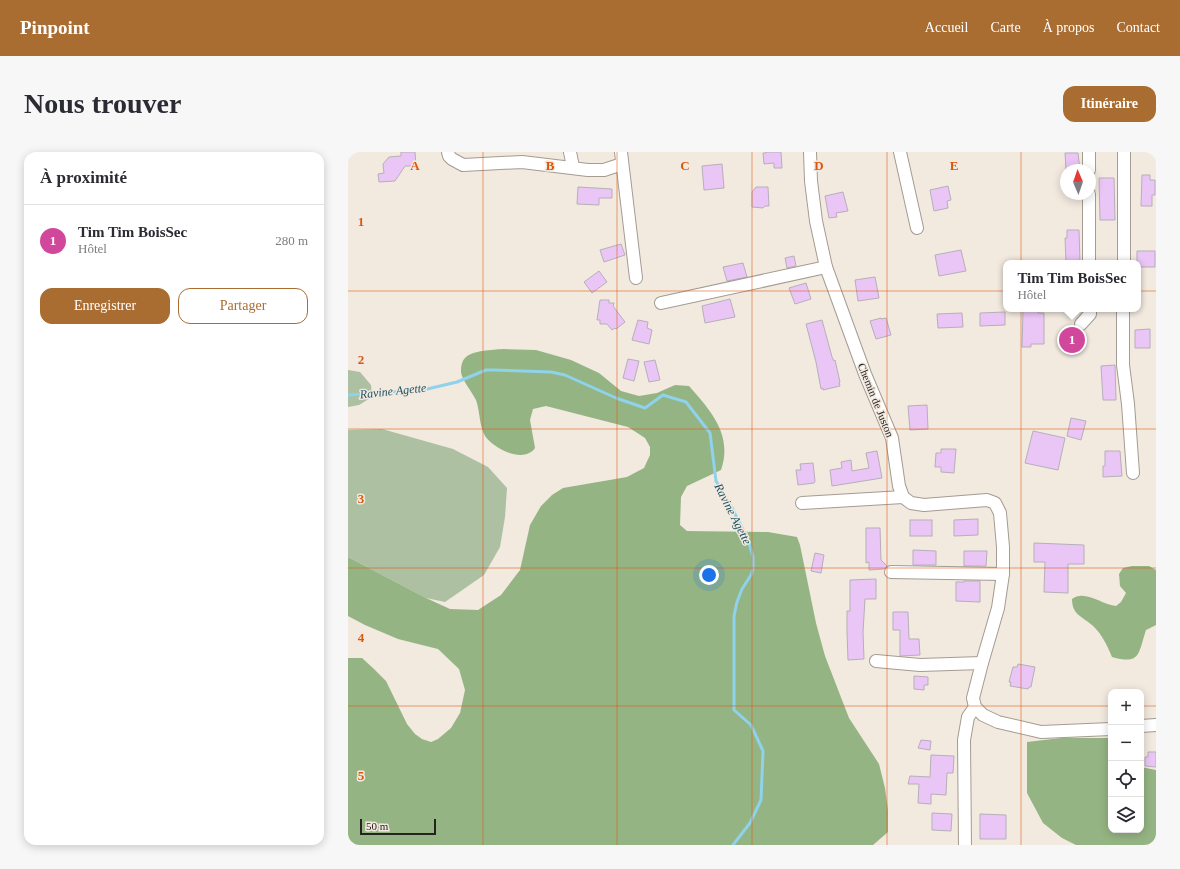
<!DOCTYPE html>
<html lang="fr">
<head>
<meta charset="utf-8">
<style>
	body { margin:0; font-family:"Times New Roman",serif; background:#f7f7f7; color:#2b2b33 }
	.controls { position:absolute; right:12px; bottom:12px; display:grid; overflow:hidden; border-radius:8px; box-shadow:0 2px 10px #0003 }
	.controls button { width:36px; height:36px; display:grid; place-items:center; padding:0; border:0; border-bottom:1px solid #e1e1e2; background:#fff; color:#2b2b33; font:20px sans-serif }
	.compass { position:absolute; left:712px; top:12px; width:36px; height:36px; border-radius:50%; background:#fff; box-shadow:0 2px 10px #0003; rotate:358deg }
	.scale { position:absolute; left:12px; bottom:10px; width:76px; box-sizing:border-box; padding-left:4px; border:2px solid #26231f; border-top:0; font-size:11px; line-height:14px; white-space:nowrap; color:#26231f; -webkit-text-stroke:3px #f2e9df; paint-order:stroke }
	.you { position:absolute; left:361px; top:423px; width:14px; height:14px; margin:-10px; border:3px solid #fff; border-radius:50%; background:#1a73e8; box-shadow:0 0 0 6px #1a73e833 }
	.badge { display:grid; place-items:center; width:26px; height:26px; border-radius:50%; background:#aa6d31; color:#fff; font-size:13px; font-weight:700 }
	.pin { position:absolute; translate:-50% -50%; border:2px solid #fff; box-shadow:0 1px 4px #0006 }
	.popup { position:absolute; left:655px; top:108px; width:138px; height:52px; box-sizing:border-box; display:grid; place-content:center; border-radius:8px; background:#fff; filter:drop-shadow(0 1px 3px #0005); font-size:13px; white-space:nowrap; color:#7c7c81 }
	.popup b { font-size:15px; color:#2b2b33 }
	.popup::after { content:''; position:absolute; left:50%; top:100%; margin-left:-8px; border:8px solid transparent; border-top-color:#fff }
	.list { margin:0; padding:0; list-style:none }
	h2 { display:flex; justify-content:space-between; align-items:center; height:52px; margin:0; padding:0 16px; font-size:17px }
	h2 small { font-size:13px; font-weight:400; color:#7c7c81 }
	.list li { display:grid; grid-template-columns:26px 1fr auto; gap:12px; align-items:center; box-sizing:border-box; height:72px; padding:0 16px; border-top:1px solid #e1e1e2 }
	.list b { display:block; font-size:15px; white-space:nowrap }
	.list p { margin:0; font-size:13px; white-space:nowrap; color:#7c7c81 }
	.list em { font-size:13px; font-style:normal; color:#7c7c81 }
	.actions { display:flex; gap:8px; padding:12px 16px }
	.actions a { flex:1; padding:9px 0; border:1px solid #aa6d31; border-radius:12px; text-align:center; font-size:14px; color:#aa6d31 }
	.actions .main { background:#aa6d31; color:#fff }
	.icon { flex:none; width:22px; height:22px; fill:none; stroke:currentColor; stroke-width:2; stroke-linecap:round; stroke-linejoin:round }
	.map { position:relative; flex:none; width:808px; height:693px; overflow:hidden; border-radius:12px }
	header { display:flex; align-items:center; gap:24px; box-sizing:border-box; height:56px; padding:0 20px; background:#aa6d31; color:#fff }
	header strong { font-size:19px }
	nav { display:flex; gap:22px; margin-inline-start:auto; font-size:14px }
	.intro { display:flex; align-items:center; justify-content:space-between; box-sizing:border-box; height:96px; padding:0 24px }
	h1 { margin:0; font-size:28px }
	.button { padding:10px 18px; border-radius:12px; background:#aa6d31; color:#fff; font-size:14px; font-weight:700 }
	main { display:flex; gap:24px; padding:0 24px }
	aside { flex:1; background:#fff; border-radius:12px; box-shadow:0 2px 10px #0003 }
	.map>svg:first-child { display:block }
	.green { fill:#adc0a2 }
	.forest { fill:#95b483 }
	.lines { fill:none; stroke-linecap:round; stroke-linejoin:round }
	.stream { stroke:#8ed2eb; stroke-width:3 }
	.building { fill:#eac6f7; stroke:#b6afb9 }
	.minor-casing { stroke:#a49b92; stroke-width:14 }
	.minor { stroke:#fff; stroke-width:12 }
	.grid { fill:none; stroke:#de560d; stroke-width:1; stroke-opacity:0.55 }
	.labels { text-anchor:middle; stroke-width:3; stroke-linejoin:round; paint-order:stroke }
	.street-label { font-size:11px; fill:#26231f; stroke:#f2e9df }
	.water-label { font-size:12px; font-style:italic; fill:#185062; stroke:#f2e9df }
	.grid-label { font-size:13px; text-anchor:middle; font-weight:bold; fill:#de560d; stroke:#f2e9df; stroke-width:3; stroke-linejoin:round; paint-order:stroke }
</style>
</head>
<body>
<header>
<strong>Pinpoint</strong>
<nav><a>Accueil</a><a>Carte</a><a>À propos</a><a>Contact</a></nav>
</header>
<div class="intro"><h1>Nous trouver</h1><a class="button">Itinéraire</a></div>
<main>
<aside>
<h2>À proximité<small></small></h2>
<ul class="list">
<li><span class="badge" style="background:#d1479c">1</span><div><b>Tim Tim BoisSec</b><p>Hôtel</p></div><em>280 m</em></li>
</ul>
<div class="actions"><a class="main">Enregistrer</a><a>Partager</a></div>
</aside>
<div class="map">
<svg width="808" height="693" viewBox="0 0 808 693">
	<rect width="100%" height="100%" fill="#f2e9df"/>
	<g class="green">
		<polygon points="0,218 12,220 23,233 24,245 11,253 0,255"/>
		<polygon points="34,277 105,297 140,315 159,336 157,365 152,395 136,423 97,450 78,446 0,405 0,278"/>
	</g>
	<g class="forest">
		<path d="M155,197L188,198L223,208L251,221L273,239L291,244L309,241L327,233L341,234C363,259 385,283 373,318L339,334L333,345L332,373L339,379L420,380L449,385L452,393L468,471L477,504L501,566L531,612L537,636L540,658V680L525,693H0V506H14L26,517L38,529L59,572L67,582L74,587L83,590L90,587L103,576L112,561L117,538L111,517L90,497L50,487L17,473L0,464V405L78,446L102,457L130,458L153,443L172,418L182,373L193,354L204,343L215,336L279,325L296,316L302,303V295L297,286L280,275L198,254L185,257L182,268L187,296C176,312 146,297 137,284C131,273 132,259 128,248C124,240 117,232 114,224C112,219 113,210 117,206C125,198 144,198 155,197Z"/>
		<path d="M784,414H801L808,418V473L798,478C790,502 793,513 764,505C759,493 754,482 744,473C734,464 724,463 724,447C737,437 754,453 768,454L773,450L778,441L772,434L771,422L775,416Z"/>
		<polygon points="713,586 763,586 763,678 793,678 793,615 808,618 808,693 728,693 714,686 695,671 679,641 679,590"/>
	</g>
	<g class="lines">
		<polyline class="stream" points="0,243 75,238 109,230 138,218 145,218 203,220 217,223 268,246 297,256 315,243 338,250 362,281 368,329 384,356 400,388 405,405 405,417 403,423 394,437 389,450 386,464 386,558 403,573 415,599 413,648 402,671 385,693"/>
	</g>
	<g class="building">
		<polygon points="53,0 67,0 68,14 57,14 47,29 31,30 30,22 36,21 35,12 41,5 53,4"/>
		<polygon points="418,0 433,0 434,16 426,16 426,11 416,12 415,1 418,1"/>
		<polygon points="717,1 730,1 732,18 718,18"/>
		<polygon points="374,12 376,36 356,38 354,14"/>
		<polygon points="794,23 802,23 802,28 807,28 807,43 804,43 804,54 793,54"/>
		<polygon points="751,26 766,26 767,68 752,68"/>
		<polygon points="600,34 603,48 599,49 600,56 586,59 582,38"/>
		<polygon points="230,35 264,37 264,46 251,46 251,53 229,52"/>
		<polygon points="408,35 420,35 421,54 417,54 415,56 404,55 404,40"/>
		<polygon points="495,40 500,59 488,61 489,65 481,66 477,44"/>
		<polygon points="719,78 731,78 732,110 718,110 717,86 719,86"/>
		<polygon points="273,92 277,103 256,110 252,98"/>
		<polygon points="613,98 618,119 591,124 587,103"/>
		<polygon points="789,99 807,99 807,115 790,115 790,111 789,111"/>
		<polygon points="446,104 448,114 439,116 437,106"/>
		<polygon points="395,111 399,125 379,129 375,115"/>
		<polygon points="251,119 259,130 244,141 236,130"/>
		<polygon points="527,125 531,146 510,149 507,128"/>
		<polygon points="458,131 463,147 447,152 441,136"/>
		<polygon points="382,147 387,165 357,171 354,154"/>
		<polygon points="252,148 261,148 261,151 266,151 265,154 277,170 268,177 267,176 264,178 259,172 252,172 252,168 249,168"/>
		<polygon points="675,159 690,159 690,161 696,161 696,192 683,192 683,195 674,195"/>
		<polygon points="657,160 657,173 632,174 632,161"/>
		<polygon points="614,161 615,175 590,176 589,162"/>
		<polygon points="533,166 533,167 538,166 543,183 528,187 522,169"/>
		<polygon points="290,168 300,170 299,176 304,178 301,192 284,188"/>
		<polygon points="474,168 484,205 486,209 487,208 492,230 491,230 492,234 475,238 475,236 473,237 468,210 458,172"/>
		<polygon points="802,177 802,196 787,196 787,178"/>
		<polygon points="280,207 291,209 286,229 275,226"/>
		<polygon points="307,208 312,228 301,230 296,210"/>
		<polygon points="767,213 768,248 755,248 753,214"/>
		<polygon points="579,253 580,277 562,278 560,254"/>
		<polygon points="723,266 738,269 733,288 719,284"/>
		<polygon points="685,279 717,286 710,318 677,311"/>
		<polygon points="593,297 608,297 606,321 593,320 593,315 587,315 588,301 593,301"/>
		<polygon points="529,299 534,326 484,334 482,318 494,316 493,310 503,308 504,319 521,316 518,301"/>
		<polygon points="757,299 772,299 774,324 755,325 755,314 757,314"/>
		<polygon points="465,311 467,329 466,331 450,333 448,318 453,318 452,312"/>
		<polygon points="630,367 630,383 606,384 606,368"/>
		<rect x="562" y="368" width="22" height="16"/>
		<polygon points="518,376 532,376 533,408 539,414 536,417 521,418 521,410 518,411"/>
		<polygon points="686,391 736,393 736,412 720,412 720,441 696,440 697,410 686,410"/>
		<polygon points="565,398 588,399 588,413 565,413"/>
		<polygon points="616,399 639,399 638,414 616,414"/>
		<polygon points="467,401 476,403 473,421 463,419"/>
		<polygon points="528,427 528,447 517,447 515,480 516,507 500,508 499,480 499,459 502,459 502,428"/>
		<polygon points="616,429 632,429 632,450 608,449 608,430 616,430"/>
		<polygon points="545,460 560,460 561,487 571,487 572,503 552,504 552,478 545,478"/>
		<polygon points="670,512 687,515 683,535 681,535 680,537 662,534 663,530 661,530 665,515 669,515"/>
		<polygon points="566,524 580,525 580,533 576,533 576,538 566,537"/>
		<polygon points="573,588 583,589 582,598 570,596"/>
		<polygon points="800,600 808,600 808,615 797,614 797,605 800,605"/>
		<polygon points="583,603 606,604 605,621 599,621 598,643 583,642 583,652 570,651 571,632 560,632 562,624 582,625"/>
		<polygon points="584,661 604,662 603,679 584,678"/>
		<polygon points="632,662 658,663 658,687 632,687"/>
	</g>
	<g class="lines">
		<defs>
			<g id="minor">
				<polyline points="100,0 101,4 104,7 115,13 174,10 240,18 256,18 274,12"/>
				<polyline points="222,0 225,15"/>
				<polyline points="273,0 288,126"/>
				<polyline points="462,0 463,29 468,69 478,115 517,222 544,286 551,334 555,345 563,351 576,353 639,348 647,351 652,361 655,395 655,422 650,456 634,511 625,546 627,555 635,563 650,570 693,580 763,577"/>
				<polyline points="552,0 569,76"/>
				<polyline points="741,0 741,18"/>
				<polyline points="741,111 741,42"/>
				<polyline points="776,111 776,0"/>
				<polyline points="313,151 478,115"/>
				<polyline points="775,157 775,213 780,252 785,321"/>
				<polyline points="733,172 742,162 742,157"/>
				<polyline points="454,351 555,345"/>
				<polyline points="543,420 655,422"/>
				<polyline points="528,509 572,513 634,511"/>
				<polyline points="793,574 808,573"/>
				<polyline points="617,693 616,588 620,565 627,555"/>
			</g>
		</defs>
		<use href="#minor" class="minor-casing"/>
		<use href="#minor" class="minor"/>
	</g>
	<path class="grid" d="M135,0V693M269,0V693M404,0V693M539,0V693M673,0V693M0,139H808M0,277H808M0,416H808M0,554H763M793,554H808"/>
	<g class="labels">
		<g class="street-label">
			<text transform="translate(528 248) rotate(68)" y="4">Chemin de Juston</text>
		</g>
		<g class="water-label">
			<text transform="translate(45 239) rotate(-6)" y="4">Ravine Agette</text>
			<text transform="translate(385 362) rotate(63)" y="4">Ravine Agette</text>
		</g>
	</g>
	<g class="grid-label">
		<text x="67" y="18">A</text>
		<text x="202" y="18">B</text>
		<text x="337" y="18">C</text>
		<text x="471" y="18">D</text>
		<text x="606" y="18">E</text>
		<text x="13" y="74">1</text>
		<text x="13" y="212">2</text>
		<text x="13" y="351">3</text>
		<text x="13" y="490">4</text>
		<text x="13" y="628">5</text>
	</g>
</svg>
<div class="controls">
<button>+</button>
<button>−</button>
<button><svg class="icon" aria-label="locate" viewBox="0 0 24 24"><circle cx="12" cy="12" r="6"/><path d="M12 2v4M12 18v4M2 12h4M18 12h4"/></svg></button>
<button><svg class="icon" aria-label="layers" viewBox="0 0 24 24"><path d="M12 4l9 5-9 5-9-5zM3 14l9 5 9-5"/></svg></button>
</div>
<svg class="compass" viewBox="-18 -18 36 36"><path d="M0-13l5 13h-10z" fill="#e53935"/><path d="M0 13l5-13h-10z" fill="#7c7c81"/></svg>
<div class="scale">50 m</div>
<div class="you"></div>
<div class="pin badge" style="left:724px;top:188px;background:#d1479c">1</div>
<div class="popup"><b>Tim Tim BoisSec</b>Hôtel</div>
</div>
</main>
</body>
</html>
